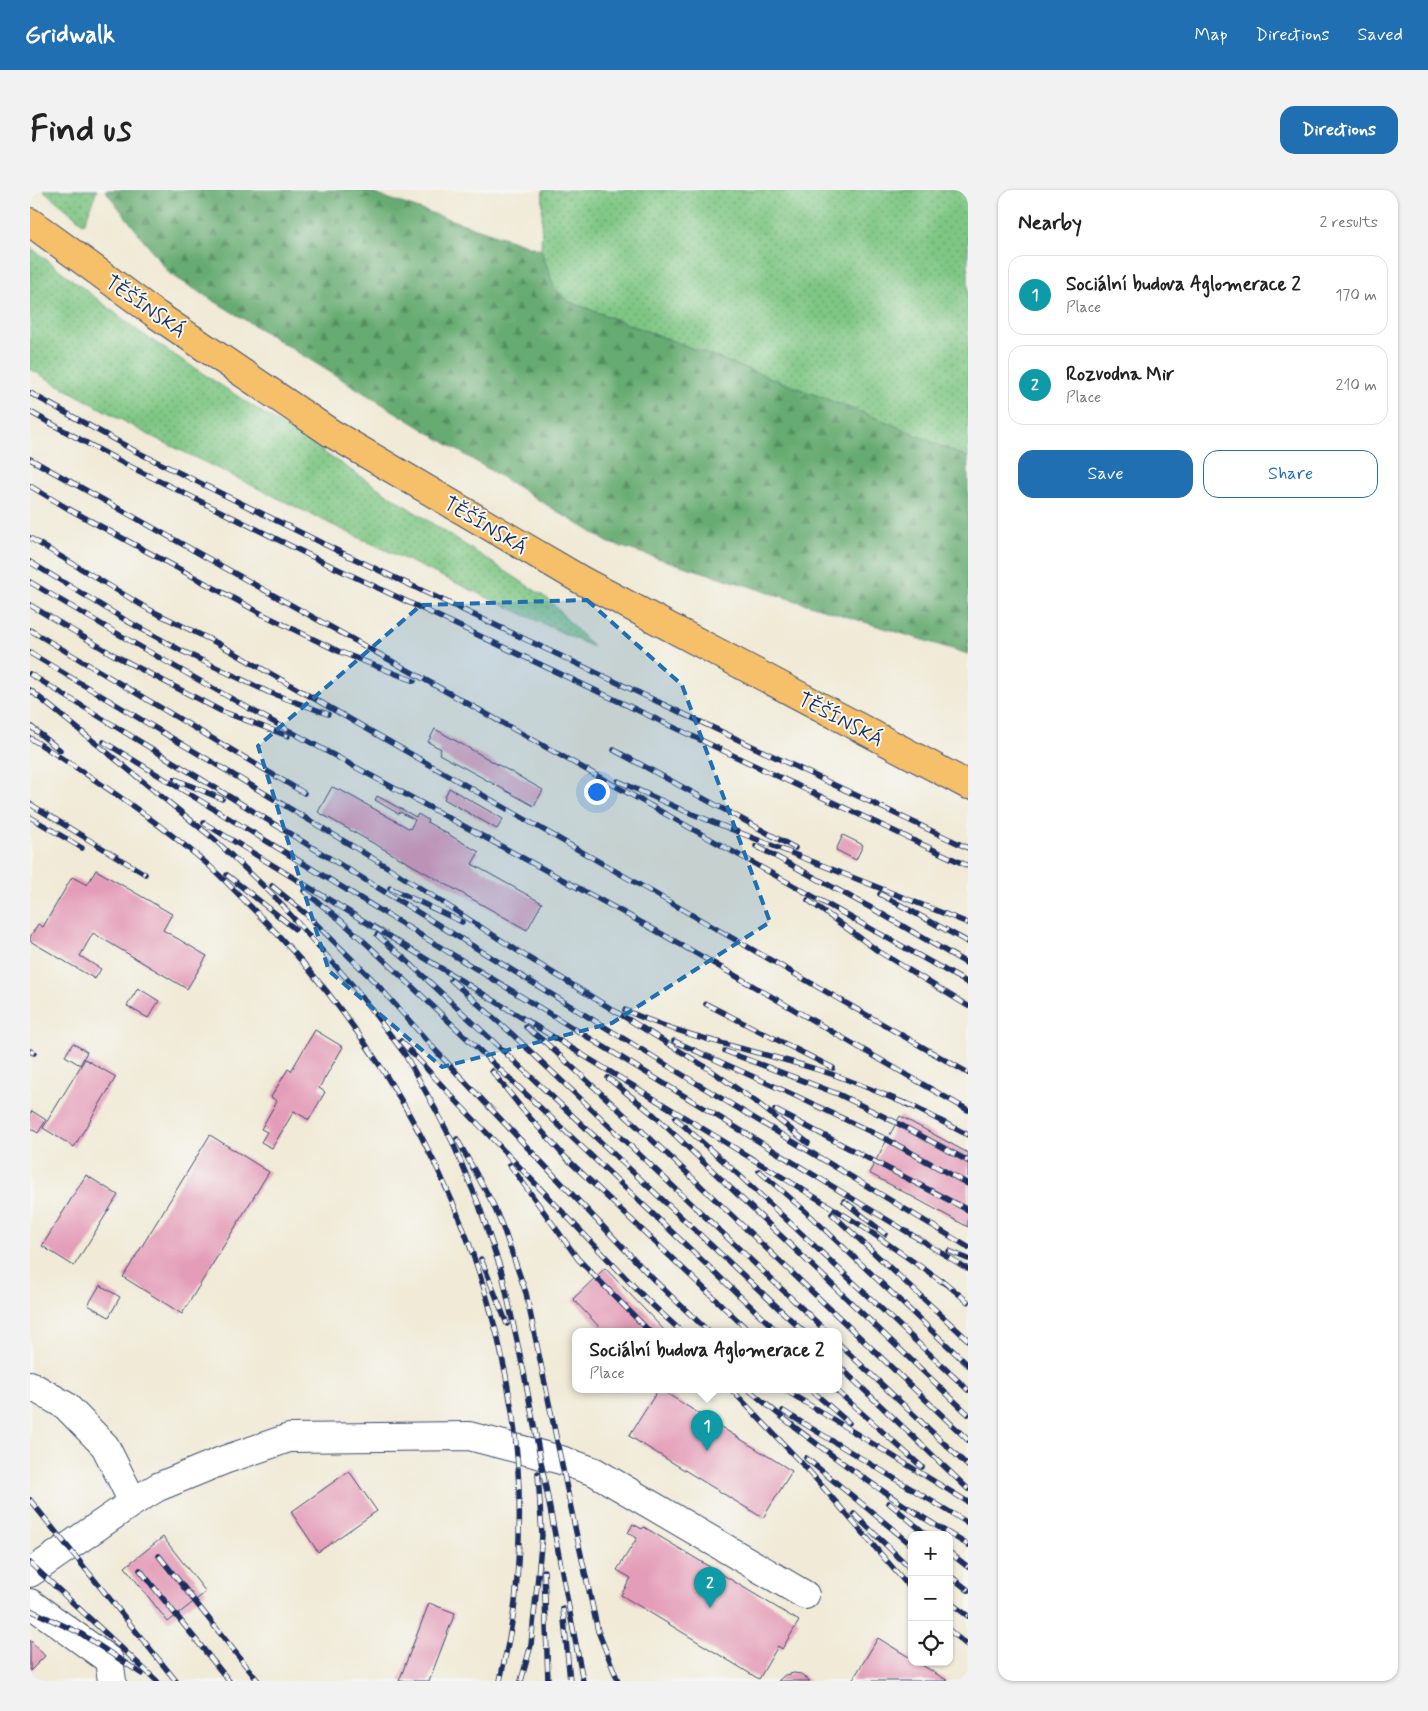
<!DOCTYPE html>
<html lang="en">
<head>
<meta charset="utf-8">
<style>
	body { margin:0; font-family:Mynerve,sans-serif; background:#f2f2f2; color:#222 }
	.controls { position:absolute; right:15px; bottom:15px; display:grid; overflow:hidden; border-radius:10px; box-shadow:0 1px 4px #0004 }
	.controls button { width:45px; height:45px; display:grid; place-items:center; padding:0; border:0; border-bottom:1px solid #e0e0e0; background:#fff; color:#222; font:25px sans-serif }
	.you { position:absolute; left:566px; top:601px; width:18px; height:18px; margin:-12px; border:4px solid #fff; border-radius:50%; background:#1a73e8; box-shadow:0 0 0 8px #1a73e833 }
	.badge { display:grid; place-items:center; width:32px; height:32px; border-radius:50%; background:#1f6fb2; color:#fff; font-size:16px; font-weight:700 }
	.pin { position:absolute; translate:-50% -41px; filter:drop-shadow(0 1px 2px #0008) }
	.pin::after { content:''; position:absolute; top:26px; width:18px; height:15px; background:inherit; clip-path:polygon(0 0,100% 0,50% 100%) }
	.popup { position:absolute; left:542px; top:1138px; width:270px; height:65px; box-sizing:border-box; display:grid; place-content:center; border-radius:10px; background:#fff; filter:drop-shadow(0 1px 4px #0005); font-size:16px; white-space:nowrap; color:#767676 }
	.popup b { font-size:19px; color:#222 }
	.popup::after { content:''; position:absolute; left:50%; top:100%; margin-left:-10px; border:10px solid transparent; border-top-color:#fff }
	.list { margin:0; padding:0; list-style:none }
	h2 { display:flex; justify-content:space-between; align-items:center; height:65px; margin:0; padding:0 20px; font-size:21px }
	h2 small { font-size:16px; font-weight:400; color:#767676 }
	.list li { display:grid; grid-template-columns:32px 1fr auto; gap:15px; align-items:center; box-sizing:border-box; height:80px; margin:0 10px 10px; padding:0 10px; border:1px solid #e0e0e0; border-radius:15px }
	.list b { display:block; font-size:19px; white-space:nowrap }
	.list p { margin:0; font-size:16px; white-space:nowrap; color:#767676 }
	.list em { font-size:16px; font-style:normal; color:#767676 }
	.actions { display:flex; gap:10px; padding:15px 20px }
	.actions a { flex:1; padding:11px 0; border:1px solid #1f6fb2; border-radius:15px; text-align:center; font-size:18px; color:#1f6fb2 }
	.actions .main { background:#1f6fb2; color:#fff }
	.icon { flex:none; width:28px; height:28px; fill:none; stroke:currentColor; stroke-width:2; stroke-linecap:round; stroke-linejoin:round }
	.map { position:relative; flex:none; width:938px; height:1491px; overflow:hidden; border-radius:15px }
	header { display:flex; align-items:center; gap:30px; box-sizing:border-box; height:70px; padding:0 25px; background:#1f6fb2; color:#fff }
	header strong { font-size:24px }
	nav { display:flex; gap:28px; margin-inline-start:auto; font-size:18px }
	.intro { display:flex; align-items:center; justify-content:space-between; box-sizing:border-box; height:120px; padding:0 30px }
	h1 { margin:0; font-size:35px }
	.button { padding:12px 22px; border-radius:15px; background:#1f6fb2; color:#fff; font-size:18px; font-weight:700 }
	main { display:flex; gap:30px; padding:0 30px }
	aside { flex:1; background:#fff; border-radius:15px; box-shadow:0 1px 4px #0004 }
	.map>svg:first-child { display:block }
	.green { fill:url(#green-dots); stroke:#4c7a70 }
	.forest { fill:url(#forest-firs); stroke:#406d68 }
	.building { fill:#e49db8 }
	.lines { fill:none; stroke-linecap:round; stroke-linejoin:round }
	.minor-casing { stroke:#3b4b70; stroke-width:30 }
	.major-casing { stroke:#3b4b70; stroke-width:30 }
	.minor { stroke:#fff; stroke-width:28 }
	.major { stroke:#f6c06b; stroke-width:28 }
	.rail-casing { stroke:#1b2f5e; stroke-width:5.5 }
	.rail { stroke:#f6f6f2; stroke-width:4; stroke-dasharray:11; stroke-linecap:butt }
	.marked { fill:#1f6fb2; fill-opacity:0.2; stroke:#1f6fb2; stroke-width:4; stroke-dasharray:10 6; stroke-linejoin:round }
	.labels { text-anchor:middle; stroke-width:4; stroke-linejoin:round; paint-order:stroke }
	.street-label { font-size:20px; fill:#1b2f5e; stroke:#f6f6f2 }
</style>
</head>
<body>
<header>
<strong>Gridwalk</strong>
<nav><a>Map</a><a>Directions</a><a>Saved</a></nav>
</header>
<div class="intro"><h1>Find us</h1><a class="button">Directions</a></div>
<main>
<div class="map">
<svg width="938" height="1491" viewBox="0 0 938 1491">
	<defs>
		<pattern id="green-dots" width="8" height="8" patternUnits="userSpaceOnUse" patternTransform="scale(1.25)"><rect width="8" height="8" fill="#7ec683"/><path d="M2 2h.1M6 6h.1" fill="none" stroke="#66a16e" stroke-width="1.8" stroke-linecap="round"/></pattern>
		<pattern id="forest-firs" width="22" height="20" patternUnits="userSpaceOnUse" patternTransform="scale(1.25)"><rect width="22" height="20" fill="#66ab71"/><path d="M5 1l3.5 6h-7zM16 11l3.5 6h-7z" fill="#538c60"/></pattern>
	</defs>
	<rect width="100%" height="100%" fill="#f6f6f2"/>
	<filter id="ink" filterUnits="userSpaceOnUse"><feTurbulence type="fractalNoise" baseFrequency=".02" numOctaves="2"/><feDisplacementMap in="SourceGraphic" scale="10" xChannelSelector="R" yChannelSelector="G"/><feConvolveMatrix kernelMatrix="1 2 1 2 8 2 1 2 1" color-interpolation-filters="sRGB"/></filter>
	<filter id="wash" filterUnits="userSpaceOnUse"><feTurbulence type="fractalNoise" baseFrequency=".0096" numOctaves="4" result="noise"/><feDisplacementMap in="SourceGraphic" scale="20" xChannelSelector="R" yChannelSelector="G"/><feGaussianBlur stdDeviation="1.12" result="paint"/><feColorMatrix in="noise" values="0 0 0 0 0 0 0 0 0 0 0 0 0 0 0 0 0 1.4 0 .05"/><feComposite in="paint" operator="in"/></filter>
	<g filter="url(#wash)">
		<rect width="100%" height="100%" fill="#f0ead6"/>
		<g class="green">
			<polygon points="13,0 67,0 54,34"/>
			<polygon points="513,0 938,0 938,268 857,232 537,111 524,97 511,60"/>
			<polygon points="0,57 114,145 518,409 563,457 317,342 115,243 0,179"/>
		</g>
		<polygon class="forest" points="75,0 333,0 511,60 524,97 537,111 857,232 938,268 938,464 579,353 140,84"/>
		<g id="blocks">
			<g class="building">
				<polygon points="405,539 513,600 504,616 409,564 411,559 398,552"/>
				<polygon points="302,597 314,602 380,639 385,630 370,622 369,624 345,610 347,606 386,627 388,624 398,630 397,632 449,662 442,674 512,713 497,740 288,622"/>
				<polygon points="419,598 473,629 467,639 414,609"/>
				<polygon points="813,645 833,655 826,670 806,660"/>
				<polygon points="66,680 142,724 133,740 177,766 157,799 63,743 50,766 71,779 65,789 0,751 0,747 8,734 13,737 42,687 57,695"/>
				<polygon points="108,798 129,811 118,828 97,816"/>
				<polygon points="285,840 313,857 289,898 295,902 279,930 264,921 242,958 231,952 237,942 231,939 247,911 241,907 258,879 261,881"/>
				<polygon points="43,853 57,862 50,875 35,866"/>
				<polygon points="55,869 86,887 44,957 13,938"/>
				<polygon points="2,921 16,930 8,943 0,938 0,924"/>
				<polygon points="870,926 938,963 938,1037 839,983"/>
				<polygon points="180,945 239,982 152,1124 93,1087"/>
				<polygon points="56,985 88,1005 44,1076 12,1056"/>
				<polygon points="575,1078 636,1142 574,1142 543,1109"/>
				<polygon points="70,1095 90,1107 79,1127 58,1115"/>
				<polygon points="628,1200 631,1200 762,1281 733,1328 599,1246"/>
				<polygon points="319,1281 347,1321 288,1362 261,1322"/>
				<polygon points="603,1334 612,1339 614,1337 769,1431 752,1459 748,1456 729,1489 591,1405 601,1388 587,1380 607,1348 598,1343"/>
				<polygon points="133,1347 176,1402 138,1432 95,1377"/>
				<polygon points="399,1413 425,1423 399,1491 369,1491"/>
				<polygon points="848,1448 882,1469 882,1472 887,1472 918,1491 822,1491"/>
				<polygon points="0,1450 15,1466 0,1481"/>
				<polygon points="764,1483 771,1484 780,1491 748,1491 755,1485"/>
			</g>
		</g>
	</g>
	<g filter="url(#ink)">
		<use href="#blocks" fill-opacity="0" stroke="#3b4b70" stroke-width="1"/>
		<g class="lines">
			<defs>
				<g id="minor">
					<polyline points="0,1195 36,1216 75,1256 103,1312 0,1383"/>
					<polyline points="103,1312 128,1297 194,1270 259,1248 439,1246 531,1270 565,1282 775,1405"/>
					<polyline points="0,1413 79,1470 82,1491"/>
				</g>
				<polyline id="major" points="0,32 127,125 301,243 551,390 938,595"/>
			</defs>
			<use href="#minor" class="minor-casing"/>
			<use href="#major" class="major-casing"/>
			<use href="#minor" class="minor"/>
			<use href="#major" class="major"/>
			<defs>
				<g id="rail">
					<polyline points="0,203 105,261 308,361 938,658"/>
					<polyline points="0,222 95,274 293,372 938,676"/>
					<polyline points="0,269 938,793"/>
					<polyline points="0,296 37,318 232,424 308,461 384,491"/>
					<polyline points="0,348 118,419 187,453 938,883"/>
					<polyline points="0,372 97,431 152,461 238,502 298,524"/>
					<path d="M0,392C198,511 402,618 605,729C717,791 827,857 938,920"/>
					<polyline points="0,415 82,464 191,521 258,546"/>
					<polyline points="0,440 274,603"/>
					<polyline points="0,463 359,678 494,765 679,879 726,912 778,953"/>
					<polyline points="0,484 661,890 938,1057"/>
					<polyline points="0,500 184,649 243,705 325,798 374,863 407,922 422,951 449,1015 472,1083 494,1183 553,1491"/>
					<polyline points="0,536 30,560"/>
					<path d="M0,548C61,586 121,626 176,673C190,685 203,699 216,712C356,849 453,1027 482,1221C491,1280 491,1342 486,1402C484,1431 476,1462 470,1491"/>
					<polyline points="74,552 938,1079"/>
					<polyline points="584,560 765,658"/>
					<polyline points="145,589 192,609"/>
					<polyline points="588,591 650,619 938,733"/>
					<polyline points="0,614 115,684"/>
					<polyline points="0,627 52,658"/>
					<polyline points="174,633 832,1036 917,1095"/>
					<polyline points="726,656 845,720 938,774"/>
					<polyline points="197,685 265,739"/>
					<polyline points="242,696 275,723 346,793 407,862 497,957 625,1091 679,1142"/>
					<polyline points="360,698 432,732"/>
					<polyline points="274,701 308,728 338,755 748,1142"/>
					<polyline points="850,704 938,752"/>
					<polyline points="778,710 848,761 938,816"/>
					<polyline points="347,745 375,769 774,1142"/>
					<polyline points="421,790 481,843 797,1142"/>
					<polyline points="676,814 803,878"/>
					<path d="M595,820C658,849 726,860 792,881C822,890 852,904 881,916"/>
					<polyline points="496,837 516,853 635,962 938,1250"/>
					<polyline points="371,851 430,915 617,1110 652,1142"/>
					<polyline points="644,851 766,906 858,950 938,994"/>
					<polyline points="0,861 4,863"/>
					<polyline points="695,861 808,904 867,933 938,971"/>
					<polyline points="462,881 493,920 535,967 720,1142"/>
					<polyline points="578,888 624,925 938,1224"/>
					<polyline points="876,913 938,945"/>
					<polyline points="745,920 938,1020"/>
					<polyline points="645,928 710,986 938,1200"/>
					<polyline points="427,949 463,1014 475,1043 496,1103 546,1342 568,1441 588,1491"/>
					<polyline points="480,975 548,1069 619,1141"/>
					<polyline points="729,981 774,1020 938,1175"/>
					<polyline points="814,1011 855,1044"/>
					<polyline points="802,1024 938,1150"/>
					<polyline points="919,1061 938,1069"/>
					<polyline points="451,1069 477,1134"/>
					<polyline points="913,1091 938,1112"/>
					<polyline points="808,1153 938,1276"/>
					<polyline points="808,1175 938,1299"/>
					<polyline points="702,1200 779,1281 882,1400"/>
					<path d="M719,1200C789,1259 859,1308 938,1355"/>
					<polyline points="755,1200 938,1312"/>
					<polyline points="781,1200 819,1233"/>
					<polyline points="806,1200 892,1277"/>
					<polyline points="753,1221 938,1333"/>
					<polyline points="776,1268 882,1355"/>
					<polyline points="0,1310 146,1491"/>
					<polyline points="859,1313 897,1345"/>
					<polyline points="824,1324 882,1380"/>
					<polyline points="919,1362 938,1377"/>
					<polyline points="129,1366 228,1491"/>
					<polyline points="0,1373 127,1491"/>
					<polyline points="110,1380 199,1491"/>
					<polyline points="514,1381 518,1491"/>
					<polyline points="919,1385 938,1400"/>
					<polyline points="919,1412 938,1426"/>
					<polyline points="533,1419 540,1491"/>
					<polyline points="0,1420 50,1443 112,1484"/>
					<polyline points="919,1440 938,1456"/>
					<polyline points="491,1491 501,1455 512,1346 508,1283"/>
				</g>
			</defs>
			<use href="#rail" class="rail-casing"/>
			<use href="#rail" class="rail"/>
		</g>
	</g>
	<path class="marked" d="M557,410L652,495L740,732L582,833L412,877L299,781L228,556L391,415Z"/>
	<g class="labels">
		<g class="street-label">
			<text transform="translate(116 116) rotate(35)" y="7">TĚŠÍNSKÁ</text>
			<text transform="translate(456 335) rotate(31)" y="7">TĚŠÍNSKÁ</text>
			<text transform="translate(811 529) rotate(28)" y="7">TĚŠÍNSKÁ</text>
		</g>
	</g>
</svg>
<div class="controls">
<button>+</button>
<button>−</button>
<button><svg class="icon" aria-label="locate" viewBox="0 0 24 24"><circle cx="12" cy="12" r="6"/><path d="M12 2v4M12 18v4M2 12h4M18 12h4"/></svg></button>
</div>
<div class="you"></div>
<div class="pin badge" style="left:677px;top:1261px;background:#0f9aa8">1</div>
<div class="popup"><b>Sociální budova Aglomerace 2</b>Place</div>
<div class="pin badge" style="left:680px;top:1418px;background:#0f9aa8">2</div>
</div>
<aside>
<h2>Nearby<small>2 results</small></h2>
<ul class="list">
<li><span class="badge" style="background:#0f9aa8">1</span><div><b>Sociální budova Aglomerace 2</b><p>Place</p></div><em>170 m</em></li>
<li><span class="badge" style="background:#0f9aa8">2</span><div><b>Rozvodna Mir</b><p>Place</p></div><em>210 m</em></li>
</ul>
<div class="actions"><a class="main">Save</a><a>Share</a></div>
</aside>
</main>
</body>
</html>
